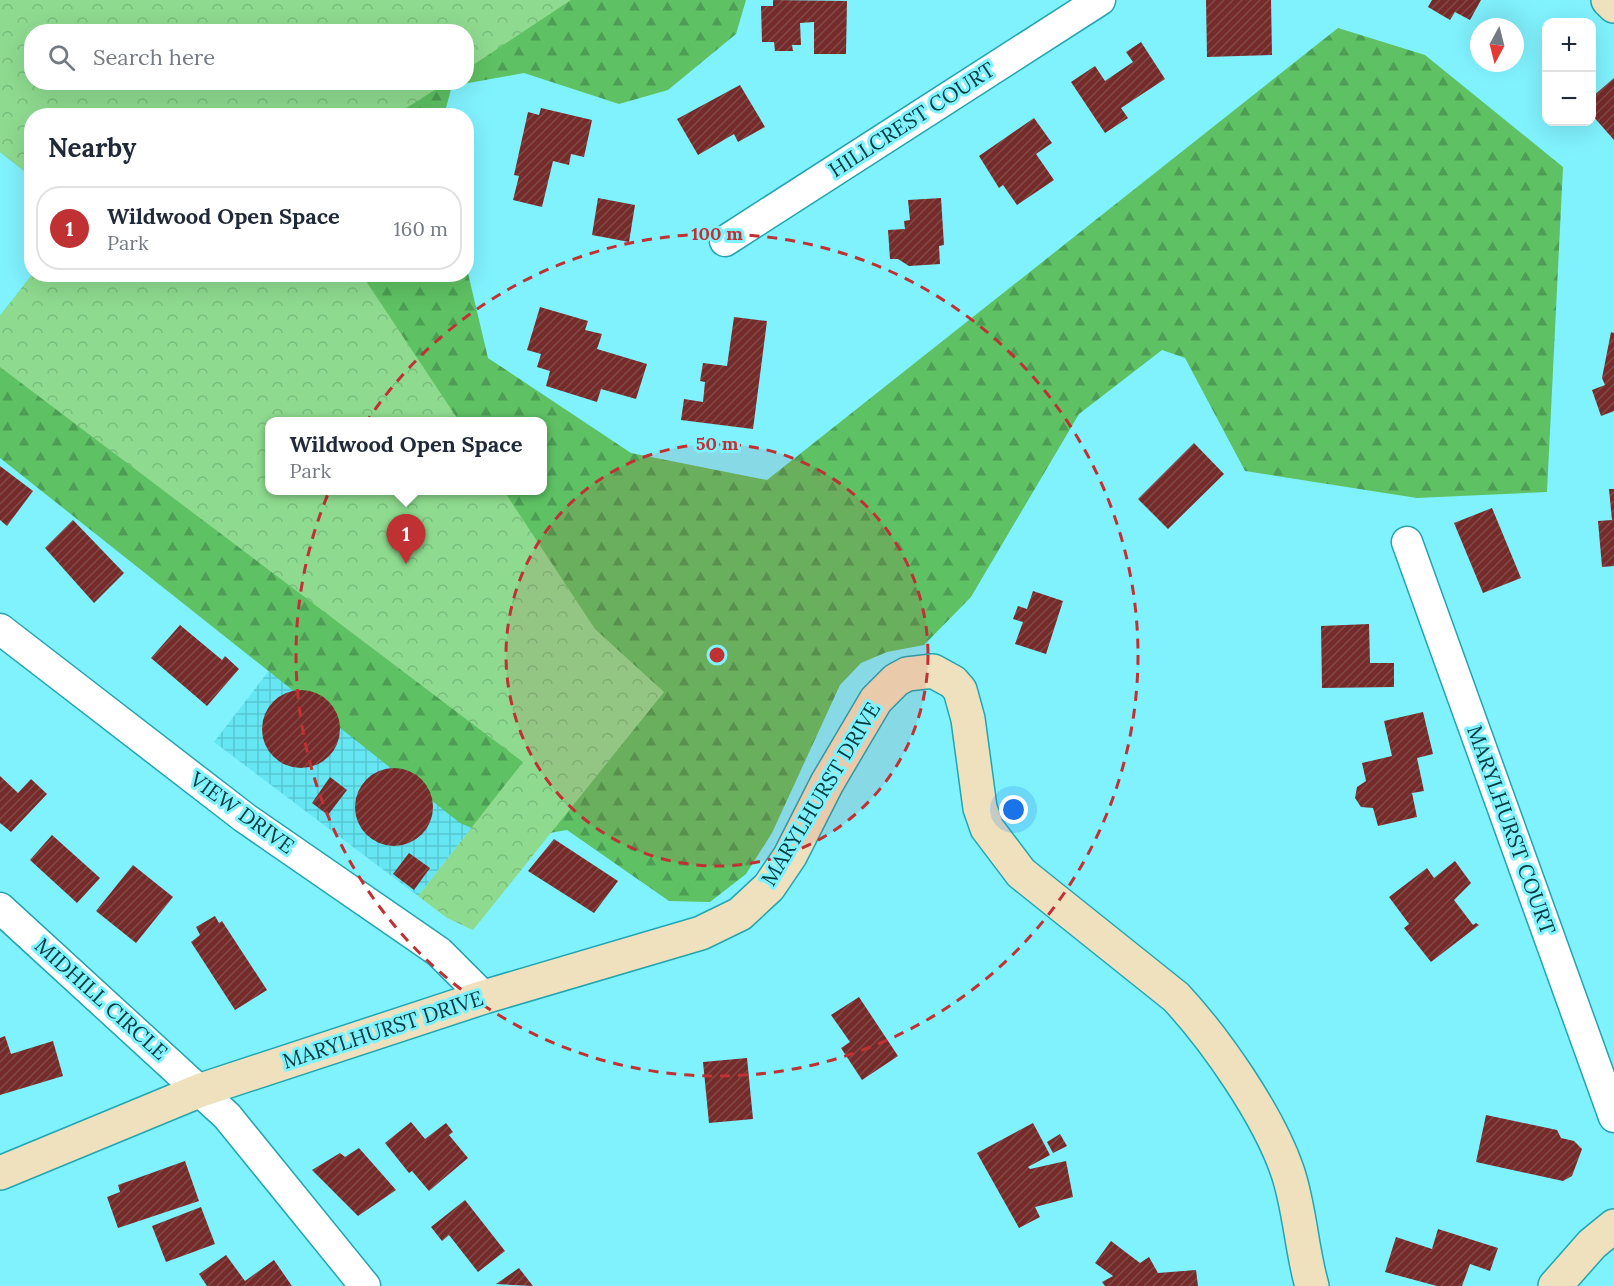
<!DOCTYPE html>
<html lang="en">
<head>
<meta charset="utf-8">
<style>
	body { margin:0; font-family:Lora,serif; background:#f6f6f7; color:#1f2937 }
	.controls { position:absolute; right:18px; top:18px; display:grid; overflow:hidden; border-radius:12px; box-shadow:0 6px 24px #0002 }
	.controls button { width:54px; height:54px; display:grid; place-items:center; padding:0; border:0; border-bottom:2px solid #e0e1e3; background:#fff; color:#1f2937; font:30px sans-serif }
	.compass { position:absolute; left:1470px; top:18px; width:54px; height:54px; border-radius:50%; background:#fff; box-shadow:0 6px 24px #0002; rotate:187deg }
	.you { position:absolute; left:1014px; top:810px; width:21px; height:21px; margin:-15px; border:4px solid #fff; border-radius:50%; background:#1a73e8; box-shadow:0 0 0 9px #1a73e833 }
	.badge { display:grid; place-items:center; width:39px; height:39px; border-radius:50%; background:#c03134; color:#fff; font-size:20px; font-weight:700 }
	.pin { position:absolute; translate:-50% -50px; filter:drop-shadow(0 2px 3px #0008) }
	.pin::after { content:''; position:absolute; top:32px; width:21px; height:18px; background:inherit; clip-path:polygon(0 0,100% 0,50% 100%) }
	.popup { position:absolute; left:265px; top:417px; width:282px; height:78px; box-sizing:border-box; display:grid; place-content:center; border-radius:12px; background:#fff; filter:drop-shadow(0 2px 4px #0005); font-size:20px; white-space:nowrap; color:#747a83 }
	.popup b { font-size:22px; color:#1f2937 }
	.popup::after { content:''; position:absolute; left:50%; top:100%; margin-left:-12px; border:12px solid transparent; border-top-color:#fff }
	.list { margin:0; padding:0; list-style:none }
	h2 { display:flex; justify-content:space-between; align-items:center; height:78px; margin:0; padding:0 24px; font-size:26px }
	h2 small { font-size:20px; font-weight:400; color:#747a83 }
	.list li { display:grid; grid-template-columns:39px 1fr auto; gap:18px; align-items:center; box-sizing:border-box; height:84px; margin:0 12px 12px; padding:0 12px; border:2px solid #e0e1e3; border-radius:24px }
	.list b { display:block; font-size:22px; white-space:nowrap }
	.list p { margin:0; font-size:20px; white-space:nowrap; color:#747a83 }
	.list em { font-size:20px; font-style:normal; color:#747a83 }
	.icon { flex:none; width:33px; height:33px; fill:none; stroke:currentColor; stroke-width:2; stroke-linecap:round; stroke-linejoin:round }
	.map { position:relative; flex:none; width:1614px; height:1286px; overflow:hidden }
	.search { position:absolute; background:#fff; box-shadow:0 6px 24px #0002; left:24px; top:24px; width:450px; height:66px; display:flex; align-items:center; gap:15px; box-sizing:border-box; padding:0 21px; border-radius:24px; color:#747a83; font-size:22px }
	.panel { position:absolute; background:#fff; box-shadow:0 6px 24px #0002; left:24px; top:108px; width:450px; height:174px; border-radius:24px }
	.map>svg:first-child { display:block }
	.industrial { fill:url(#industrial-grid) }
	.forest { fill:url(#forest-firs); fill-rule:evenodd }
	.park { fill:url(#park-crowns) }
	.building { fill:url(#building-hatch) }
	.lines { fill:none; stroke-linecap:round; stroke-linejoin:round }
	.street-casing { stroke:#24a4b0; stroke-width:33 }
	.secondary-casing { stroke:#24a4b0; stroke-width:36 }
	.street { stroke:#fff; stroke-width:30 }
	.secondary { stroke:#efe1be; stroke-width:33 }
	.ring { fill:none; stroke:#c03134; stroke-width:3; stroke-dasharray:10 8 }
	.labels { text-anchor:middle; stroke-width:6; stroke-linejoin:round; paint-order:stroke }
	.street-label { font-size:21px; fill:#033a3f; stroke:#80f2fe }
	.centre { fill:#c03134; stroke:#80f2fe; stroke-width:3 }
	.ring-label { font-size:18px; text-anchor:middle; font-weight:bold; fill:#c03134; stroke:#80f2fe; stroke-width:6; stroke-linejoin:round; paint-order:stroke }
</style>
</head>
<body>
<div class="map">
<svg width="1614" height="1286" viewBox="0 0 1614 1286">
	<defs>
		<pattern id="industrial-grid" width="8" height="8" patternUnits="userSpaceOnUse" patternTransform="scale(1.5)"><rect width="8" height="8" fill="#65e6f2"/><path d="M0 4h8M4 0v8" fill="none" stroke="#56c6d1"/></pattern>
		<pattern id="forest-firs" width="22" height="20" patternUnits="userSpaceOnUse" patternTransform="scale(1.5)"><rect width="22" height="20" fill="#5ec163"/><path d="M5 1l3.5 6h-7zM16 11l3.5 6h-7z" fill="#4b9e53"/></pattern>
		<pattern id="park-crowns" width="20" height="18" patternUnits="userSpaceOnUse" patternTransform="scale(1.5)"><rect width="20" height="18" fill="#8edb8f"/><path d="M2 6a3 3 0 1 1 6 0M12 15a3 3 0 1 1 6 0" fill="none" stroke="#79bd7c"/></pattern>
		<pattern id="building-hatch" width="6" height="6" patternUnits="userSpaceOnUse" patternTransform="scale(1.5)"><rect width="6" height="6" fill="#752b29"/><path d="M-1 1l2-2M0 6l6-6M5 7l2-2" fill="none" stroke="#814a48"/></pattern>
	</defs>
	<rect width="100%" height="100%" fill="#80f2fe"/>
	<polygon class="industrial" points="318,607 523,762 418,896 214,742"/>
	<g class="forest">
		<path d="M0,0H746L736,34L668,90L619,104L524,73L452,86L444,115L32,116L31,176L0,152ZM32,32H466V82H32Z"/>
		<path d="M1338,28L1425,55L1563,167L1547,492L1417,498L1245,471L1185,358L1162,350L1079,414L971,597L924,645L887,652L861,663L840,685L772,833L746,874L710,902L669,901L567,830L502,841L460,823L0,458V316L32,275L466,274L467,269L488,358L631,453L767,480ZM270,422H542V490H270Z"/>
	</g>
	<g class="park">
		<polygon points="0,0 571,0 467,69 466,32 32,32 32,82 446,83 395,115 32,116 31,176 0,152"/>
		<polygon points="32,275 362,275 459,421 270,422 270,490 504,491 595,629 664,692 473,930 447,918 418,896 523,762 0,367 0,316"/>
	</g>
	<g class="building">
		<polygon points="773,0 847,1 846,54 814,54 814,22 800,23 801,45 792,45 793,51 775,51 774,42 762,42 761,6 773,6"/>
		<polygon points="1206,0 1271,0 1272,55 1207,57"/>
		<polygon points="1432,0 1481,0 1470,20 1455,12 1450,20 1428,7"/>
		<polygon points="1141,42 1165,79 1121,108 1128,118 1105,133 1071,82 1095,66 1105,81 1133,62 1126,52"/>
		<polygon points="1614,78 1614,140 1592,115 1592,97"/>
		<polygon points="740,85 765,127 738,142 734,134 698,155 677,119"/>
		<polygon points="541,108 592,120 584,157 571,154 569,165 553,161 542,207 513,200 519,176 514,175 528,112 539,115"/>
		<polygon points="1034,118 1052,143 1036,154 1054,180 1017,205 1003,185 999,188 979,156"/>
		<polygon points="598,198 635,205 629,242 592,235"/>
		<polygon points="941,198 944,245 939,246 940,264 909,266 898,259 890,259 888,230 905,229 904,221 910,220 908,200"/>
		<polygon points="540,307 588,321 585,330 602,334 597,349 647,364 636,399 601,389 597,402 546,386 550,371 537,367 541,354 527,350"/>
		<polygon points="734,317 767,321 753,429 681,420 684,399 703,402 705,382 700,381 703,363 727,366"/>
		<polygon points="1611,332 1614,333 1614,411 1601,416 1592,390 1605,385 1602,378"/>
		<polygon points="1194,443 1224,474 1168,529 1138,499"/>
		<polygon points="0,466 33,491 7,526 0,520"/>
		<polygon points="1609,489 1614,489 1614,566 1602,567 1598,521 1612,520"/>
		<polygon points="1492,508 1521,578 1483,593 1454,523"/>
		<polygon points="73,520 124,573 94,603 45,548"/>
		<polygon points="1033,591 1063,601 1046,654 1015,644 1023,622 1013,619 1018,606 1027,609"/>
		<polygon points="1369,624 1370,663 1394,663 1394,687 1322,688 1321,626"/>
		<polygon points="180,625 222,660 225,656 239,669 207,706 151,658"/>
		<circle cx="301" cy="729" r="39"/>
		<polygon points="1423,712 1433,754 1417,758 1424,791 1412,793 1417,817 1378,826 1373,808 1361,807 1355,798 1357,787 1366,781 1362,763 1392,756 1384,721"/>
		<circle cx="394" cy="807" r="39"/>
		<polygon points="0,776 18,793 31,779 47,794 11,832 0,823"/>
		<polygon points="330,777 347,790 328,815 312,803"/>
		<polygon points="52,835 100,878 77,903 30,860"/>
		<polygon points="554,839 618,881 594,913 528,871"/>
		<polygon points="409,853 430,868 414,890 393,874"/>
		<polygon points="1455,861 1471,883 1454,900 1473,925 1476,923 1479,925 1431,962 1404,928 1409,924 1389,897 1427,868 1434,878"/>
		<polygon points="133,865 173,897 136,943 96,911"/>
		<polygon points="215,916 219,923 222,921 267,990 235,1010 191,942 200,935 196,927"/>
		<polygon points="859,997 898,1056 862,1080 841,1048 850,1042 831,1015"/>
		<polygon points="5,1036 11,1054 53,1041 63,1076 0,1095 0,1038"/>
		<polygon points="747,1058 753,1119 709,1123 703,1062"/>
		<polygon points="1486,1115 1557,1130 1561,1138 1574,1141 1582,1149 1572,1176 1563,1181 1476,1162"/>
		<polygon points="411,1122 425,1139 446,1123 453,1132 449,1135 468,1158 429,1191 412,1171 409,1173 385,1143"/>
		<polygon points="1033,1123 1050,1155 1028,1167 1030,1169 1066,1161 1073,1197 1035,1207 1040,1217 1019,1228 977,1153"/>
		<polygon points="1060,1134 1067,1146 1053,1153 1047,1142"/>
		<polygon points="359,1148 396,1190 358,1216 312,1170 340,1153 345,1157"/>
		<polygon points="185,1161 199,1201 118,1228 107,1197 120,1192 118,1185"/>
		<polygon points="465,1200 505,1251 478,1272 449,1235 442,1241 431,1227"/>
		<polygon points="201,1207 215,1244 166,1262 152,1226"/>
		<polygon points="1438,1229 1498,1248 1490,1271 1470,1264 1462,1286 1437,1286 1385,1272 1396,1237 1432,1249"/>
		<polygon points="1111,1241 1140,1263 1149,1257 1158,1273 1196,1270 1198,1286 1105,1286 1102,1282 1113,1276 1095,1263"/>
		<polygon points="226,1255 245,1281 274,1260 292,1286 207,1286 199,1274"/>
		<polygon points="519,1268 533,1286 496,1284"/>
	</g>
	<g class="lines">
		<defs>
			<g id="street">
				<polyline points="725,241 1100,0"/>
				<polyline points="1407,542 1614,1117"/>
				<polyline points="0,629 245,818 439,952 484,997"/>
				<polyline points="0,908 227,1116 365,1286"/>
			</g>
			<g id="secondary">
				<polyline points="1608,0 1614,6"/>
				<path d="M0,1173L201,1090L484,997L701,933L740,914L769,887L790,856L827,783L876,700L896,680L907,674L933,671L953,682L960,690L968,719L980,808L987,828L1021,873L1176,997C1216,1040 1268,1115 1287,1170C1300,1207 1301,1248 1312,1286"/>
				<polyline points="1555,1286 1592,1244 1614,1226"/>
			</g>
		</defs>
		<use href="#street" class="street-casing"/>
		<use href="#secondary" class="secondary-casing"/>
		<use href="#street" class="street"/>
		<use href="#secondary" class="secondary"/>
	</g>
	<circle cx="717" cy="655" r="211" fill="#c03134" fill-opacity=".12"/>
	<g class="ring">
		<circle cx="717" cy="655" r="211"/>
		<circle cx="717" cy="655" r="421"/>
	</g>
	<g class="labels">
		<g class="street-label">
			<text transform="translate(912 120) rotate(-33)" y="7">HILLCREST COURT</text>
			<text transform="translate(821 794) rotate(-59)" y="7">MARYLHURST DRIVE</text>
			<text transform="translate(242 813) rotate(36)" y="7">VIEW DRIVE</text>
			<text transform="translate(1511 830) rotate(70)" y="7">MARYLHURST COURT</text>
			<text transform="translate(101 999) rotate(42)" y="7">MIDHILL CIRCLE</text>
			<text transform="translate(383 1030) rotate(-18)" y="7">MARYLHURST DRIVE</text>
		</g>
	</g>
	<circle cx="717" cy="655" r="9" class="centre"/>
	<g class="ring-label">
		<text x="717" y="240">100 m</text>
		<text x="717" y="450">50 m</text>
	</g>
</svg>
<div class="controls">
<button>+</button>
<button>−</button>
</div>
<svg class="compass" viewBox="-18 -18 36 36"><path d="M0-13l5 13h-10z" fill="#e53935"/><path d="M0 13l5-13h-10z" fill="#747a83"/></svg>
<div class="you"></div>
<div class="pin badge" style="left:406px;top:564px">1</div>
<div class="popup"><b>Wildwood Open Space</b>Park</div>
<div class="search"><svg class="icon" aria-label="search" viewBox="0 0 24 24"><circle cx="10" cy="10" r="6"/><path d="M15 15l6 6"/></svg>Search here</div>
<section class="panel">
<h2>Nearby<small></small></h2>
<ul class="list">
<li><span class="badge">1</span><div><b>Wildwood Open Space</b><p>Park</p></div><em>160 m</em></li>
</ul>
</section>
</div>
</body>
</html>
